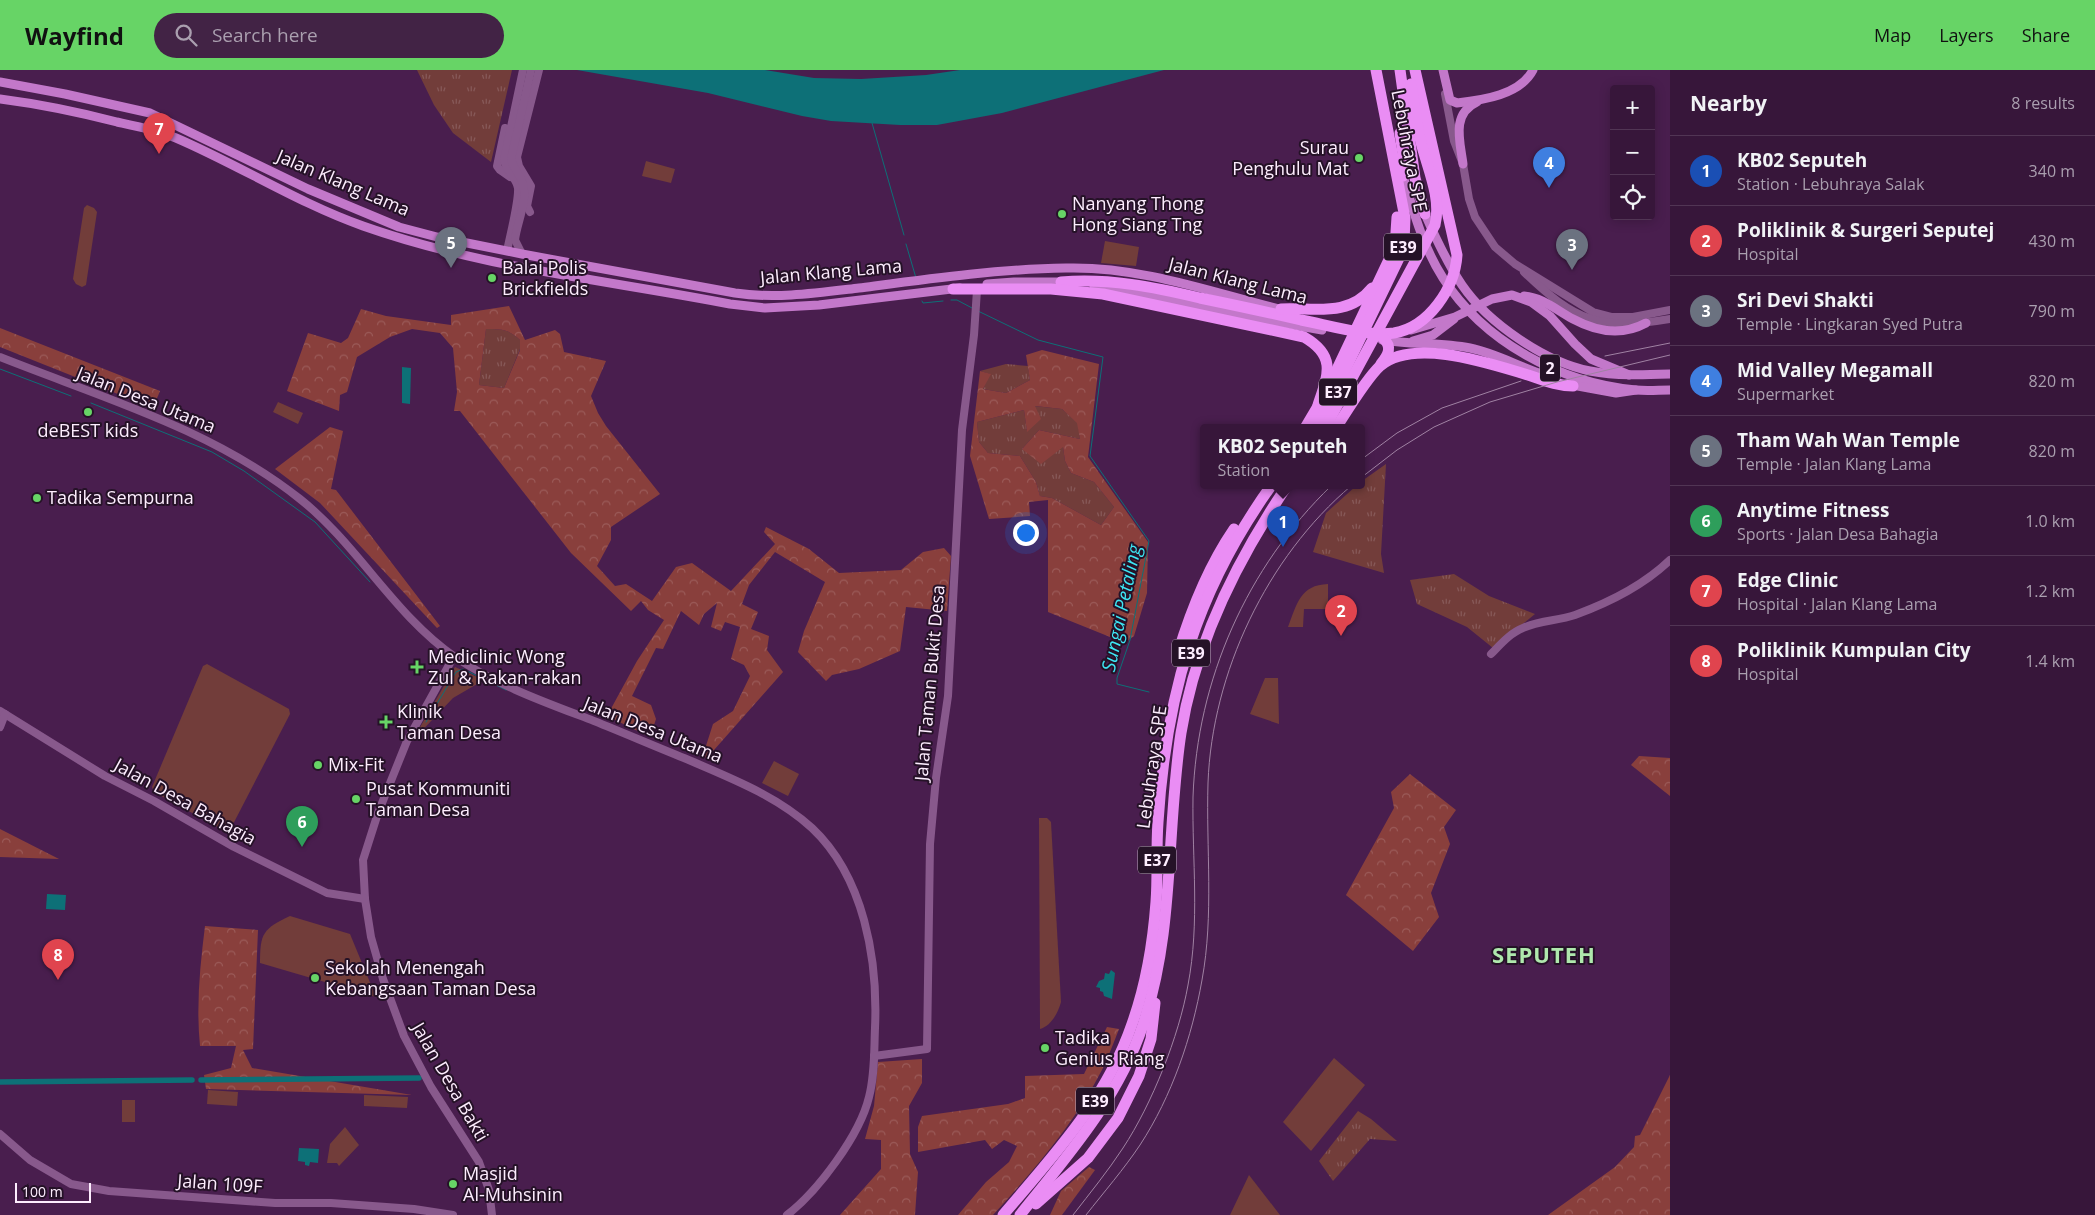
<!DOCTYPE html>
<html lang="en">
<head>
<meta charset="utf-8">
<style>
	body { margin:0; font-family:"Open Sans",sans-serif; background:#422345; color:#f1f3f6 }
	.controls { position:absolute; right:15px; top:15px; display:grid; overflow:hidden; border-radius:5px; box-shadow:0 2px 12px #0003 }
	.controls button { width:45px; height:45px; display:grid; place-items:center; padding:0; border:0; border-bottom:1px solid #513554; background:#37163a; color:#f1f3f6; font:25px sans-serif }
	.scale { position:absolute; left:15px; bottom:12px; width:76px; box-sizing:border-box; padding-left:5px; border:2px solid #fdedfe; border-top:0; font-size:14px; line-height:18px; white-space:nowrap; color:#fdedfe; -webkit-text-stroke:4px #251227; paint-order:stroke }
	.you { position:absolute; left:1025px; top:462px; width:18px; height:18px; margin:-12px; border:4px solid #fff; border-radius:50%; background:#1a73e8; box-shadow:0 0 0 8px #1a73e833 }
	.badge { display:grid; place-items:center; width:32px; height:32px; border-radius:50%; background:#67d466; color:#fff; font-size:16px; font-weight:700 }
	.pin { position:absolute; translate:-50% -41px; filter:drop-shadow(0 1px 2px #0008) }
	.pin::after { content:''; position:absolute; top:26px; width:18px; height:15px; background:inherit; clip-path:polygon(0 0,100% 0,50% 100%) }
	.popup { position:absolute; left:1200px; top:354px; width:165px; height:65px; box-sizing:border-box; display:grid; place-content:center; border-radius:5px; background:#37163a; filter:drop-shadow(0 1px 4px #0005); font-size:16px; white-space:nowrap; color:#aa9faf }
	.popup b { font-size:19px; color:#f1f3f6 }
	.popup::after { content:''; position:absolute; left:50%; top:100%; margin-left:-10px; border:10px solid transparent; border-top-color:#37163a }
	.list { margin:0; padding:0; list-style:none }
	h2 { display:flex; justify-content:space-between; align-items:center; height:65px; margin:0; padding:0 20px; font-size:21px }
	h2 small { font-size:16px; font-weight:400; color:#aa9faf }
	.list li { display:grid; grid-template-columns:32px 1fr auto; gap:15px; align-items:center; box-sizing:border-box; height:70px; padding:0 20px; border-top:1px solid #513554 }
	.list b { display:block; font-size:19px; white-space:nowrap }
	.list p { margin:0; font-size:16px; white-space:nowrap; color:#aa9faf }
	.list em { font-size:16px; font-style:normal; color:#aa9faf }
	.icon { flex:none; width:28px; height:28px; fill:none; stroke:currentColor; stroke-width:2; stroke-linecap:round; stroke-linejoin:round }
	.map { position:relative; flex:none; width:1670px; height:1145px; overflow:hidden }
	header { display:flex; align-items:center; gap:30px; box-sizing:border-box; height:70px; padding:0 25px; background:#67d466; color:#111 }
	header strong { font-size:24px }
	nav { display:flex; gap:28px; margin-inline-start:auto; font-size:18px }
	.search { width:350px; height:45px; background:#422345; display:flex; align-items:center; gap:12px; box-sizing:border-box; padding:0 18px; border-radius:28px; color:#aa9faf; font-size:19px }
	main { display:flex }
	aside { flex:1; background:#37163a }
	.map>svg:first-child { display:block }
	.grass { fill:url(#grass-tufts) }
	.forest { fill:url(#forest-crowns); fill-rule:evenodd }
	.park { fill:#723d3a }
	.water { fill:#0d7077 }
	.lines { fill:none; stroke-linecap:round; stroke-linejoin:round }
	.stream { stroke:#0d7077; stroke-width:1 }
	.canal { stroke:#0d7077; stroke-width:5.5 }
	.minor { stroke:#88598c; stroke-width:8 }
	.major { stroke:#c378ca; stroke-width:9 }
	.highway { stroke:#ea8df4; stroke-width:11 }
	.rail { stroke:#a082a3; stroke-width:1 }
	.poi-dot { fill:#67d466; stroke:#251227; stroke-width:2 }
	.labels { text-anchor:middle; stroke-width:4; stroke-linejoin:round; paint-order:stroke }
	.shield { fill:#251227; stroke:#bcabbe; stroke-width:1 }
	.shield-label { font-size:16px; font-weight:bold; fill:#fdedfe }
	.poi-label { font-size:18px; fill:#fdedfe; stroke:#251227; text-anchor:start }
	.street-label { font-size:18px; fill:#fdedfe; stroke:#251227 }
	.water-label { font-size:19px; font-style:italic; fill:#3de6f4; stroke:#251227 }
	.district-label { font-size:22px; font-weight:bold; letter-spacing:1px; fill:#afe8ad; stroke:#251227 }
</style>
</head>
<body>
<header>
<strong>Wayfind</strong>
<div class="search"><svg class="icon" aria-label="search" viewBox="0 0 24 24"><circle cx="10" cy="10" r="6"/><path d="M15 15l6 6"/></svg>Search here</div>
<nav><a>Map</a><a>Layers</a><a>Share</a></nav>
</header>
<main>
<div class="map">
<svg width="1670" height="1145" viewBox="0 0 1670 1145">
	<defs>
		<pattern id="grass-tufts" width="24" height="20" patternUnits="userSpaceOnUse" patternTransform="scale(1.25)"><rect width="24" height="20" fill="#723d3a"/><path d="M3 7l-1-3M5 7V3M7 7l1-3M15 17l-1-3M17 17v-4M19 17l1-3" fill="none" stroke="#875958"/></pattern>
		<pattern id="forest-crowns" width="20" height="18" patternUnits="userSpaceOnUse" patternTransform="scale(1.25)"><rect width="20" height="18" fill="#893f3c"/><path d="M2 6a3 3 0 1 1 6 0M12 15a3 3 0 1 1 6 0" fill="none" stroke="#9b5b59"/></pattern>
	</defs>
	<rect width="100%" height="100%" fill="#491e4e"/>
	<g class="grass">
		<polygon points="417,0 512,0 491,92 453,63 434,35"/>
		<path d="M486,259C500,259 509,259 520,270V279L504,318L479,315Z"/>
		<polygon points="1006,294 1028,296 1030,310 1006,323 983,319 990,304 980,301"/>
		<polygon points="1034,336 1062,339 1078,353 1080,369 1039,360 1022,379 1063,377 1065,391 1071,403 1094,412 1114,437 1101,455 1052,428 1040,426 1036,412 1020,386 988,383 979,372 977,352 1024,340 1027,361"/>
		<polygon points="1386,394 1381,484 1384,503 1313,482 1326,443 1356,416 1362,416 1362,411"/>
		<polygon points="1454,504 1489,526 1535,544 1493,578 1467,557 1417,534 1410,510"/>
		<polygon points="1358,1041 1371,1049 1397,1071 1370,1069 1333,1111 1319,1091"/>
	</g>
	<g class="forest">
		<path d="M509,236L525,270L555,260L560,264L564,282L606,291L591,326L598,343L606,356L660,424L611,457V470L597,496L615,516L626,514L652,531L676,497L692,493L731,521L775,474L764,462L766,457L809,479L839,503L901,500L923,482L944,478L951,486L947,541L906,537L900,581L859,599L832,605L826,611L798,582L804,561L825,512L775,482L749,515L742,534L758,542L751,559L769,566L767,580L783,602L706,689L704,682L713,654L733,641L750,606L744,595L731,589L740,557L725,552L721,561L711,557L717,533L704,544L699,555L681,541L663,579L656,578L632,626L651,635L656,649L650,667L607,646L637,591L664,550L648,540L641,531L631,541L571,483L460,341H454L457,322L453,278L440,263L412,259L390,267L357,287L347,322L340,325L339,341L287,321L308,263L341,273L348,268L361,239L386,246L451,255V245ZM486,259C500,259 509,259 520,270V280L504,318L479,315Z"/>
		<polygon points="0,258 160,321 153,338 0,277"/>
		<path d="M1042,280L1099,294L1088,387L1148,472L1147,523L1134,566L1125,573L1048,542V430L1029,432L1030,446L989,449L970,386L980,301L991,304L983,319L1006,323L1030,310L1026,285ZM1035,336L1062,339L1077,353L1080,369L1039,360L1022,379L1041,394L1063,377L1065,391L1071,403L1094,412L1114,437L1101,455L1052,428L1040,426L1036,412L1020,386L988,383L979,372L977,352L1024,340L1027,362L1041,349Z"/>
		<polygon points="330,357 343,361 331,419 336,420 440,556 437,558 320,433 275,399"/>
		<polygon points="1639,686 1670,688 1670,726 1631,695"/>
		<polygon points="1410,704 1456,740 1444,757 1450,774 1431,823 1439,847 1413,881 1346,825 1394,738 1391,722"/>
		<polygon points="0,759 59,789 0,787"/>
		<path d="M205,856L258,860L253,979L243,980L252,998L412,1025L206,1019L204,1005L231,998L236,976H200C196,936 200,896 205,856Z"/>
		<path d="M1107,957L1119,959C1114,972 1109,985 1103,998C1075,1053 1034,1100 993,1145H958L986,1112L1009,1092L1017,1076L1004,1070L992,1079L985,1070L918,1082V1057L922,1046L1008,1034L1025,1028V1006L1084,1004Z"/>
		<polygon points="922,989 922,1013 909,1036 910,1084 918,1102 915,1145 840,1145 881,1099 881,1070 865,1069 874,1036 878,992"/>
		<polygon points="1670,1005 1670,1145 1548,1145 1615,1097 1634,1077 1635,1066 1640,1065"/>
		<polygon points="1089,1097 1095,1100 1062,1145 1050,1145 1061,1121"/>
	</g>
	<g class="park">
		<polygon points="646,91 675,99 671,113 642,106"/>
		<polygon points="87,135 94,138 97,142 86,215 82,217 76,214 73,209 84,138"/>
		<polygon points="1105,171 1139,177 1136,196 1101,193"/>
		<polygon points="278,332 303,343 298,354 273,342"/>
		<path d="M1328,514V539H1304L1303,557H1288C1297,534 1300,515 1328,514Z"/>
		<polygon points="207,594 289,639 290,644 230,760 225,761 154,722 152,717 203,596"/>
		<polygon points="455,597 484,610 453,628 412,671"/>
		<polygon points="1265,608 1278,608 1279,654 1250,644"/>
		<polygon points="774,691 799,704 788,726 762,713"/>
		<path d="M1039,748H1047L1051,752L1061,932C1058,943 1051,956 1040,959Z"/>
		<path d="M290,846L350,864L376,927L260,893C260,863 263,859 290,846Z"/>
		<polygon points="1334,988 1365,1015 1311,1081 1283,1052"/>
		<polygon points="208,1020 238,1022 237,1036 207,1034"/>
		<polygon points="364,1025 408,1027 407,1038 364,1036"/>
		<rect x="122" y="1030" width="13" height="22"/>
		<polygon points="345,1057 359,1075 339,1096 337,1093 327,1093 330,1074"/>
		<polygon points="1249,1105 1280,1145 1230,1145"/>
	</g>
	<g class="water">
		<polygon points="577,0 765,0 814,8 861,9 926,5 960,0 1164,0 1002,43 937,55 900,55 831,51 802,46 708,23"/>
		<polygon points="402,297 411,298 410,334 402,333"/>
		<polygon points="47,824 66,825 65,840 46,839"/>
		<polygon points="1111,900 1115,903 1112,929 1104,926 1103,922 1100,921 1100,918 1096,917 1099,911 1104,909 1105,903 1109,904"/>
		<polygon points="299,1078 319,1079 318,1093 310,1092 309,1096 305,1095 305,1092 298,1091"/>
	</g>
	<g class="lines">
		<g class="stream">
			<polyline points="872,53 904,165"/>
			<polyline points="906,174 916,208"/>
			<polyline points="951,230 957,230 972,238"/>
			<polyline points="922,231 923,233 943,231"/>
			<polyline points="978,241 1038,270 1103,287 1090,386 1149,471 1130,570 1117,608 1117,614 1149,622"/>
			<polyline points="0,299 71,326"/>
			<polyline points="91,333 212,382 244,401 315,452 370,512"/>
			<polyline points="426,652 456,602 463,599 506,620"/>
		</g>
		<g class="canal">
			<polyline points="201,1010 419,1008"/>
			<polyline points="0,1012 192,1010"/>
		</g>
		<g class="minor">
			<polyline points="1445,24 1454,71 1463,94 1469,129 1475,147 1495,177 1515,194 1593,242 1612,247 1633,247 1670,240"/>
			<polyline points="505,58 497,96 500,100 510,107"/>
			<polyline points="530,142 527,136 531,116 519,96 517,87 539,0"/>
			<path d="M507,181C510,166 519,131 518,118C516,107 506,101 504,90L523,0"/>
			<path d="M522,184L515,170C517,152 528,132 523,114C521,105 513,99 511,89L531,0"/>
			<path d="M1524,202C1575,251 1599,261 1670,249"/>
			<path d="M0,287C103,328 212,359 300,429C358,475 394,545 455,587C498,616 547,633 594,651C624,663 654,676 684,688C728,707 776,725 812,758C864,807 878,889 875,958C874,981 875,1004 869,1027C860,1065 818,1121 787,1145"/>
			<path d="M1491,584C1500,575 1510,563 1523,558C1539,550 1558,551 1575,545C1608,533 1644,515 1670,490"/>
			<polyline points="454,586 407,671 378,743 363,790 365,829 371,867 383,909 404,966 431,1017 479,1092 489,1120 492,1145"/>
			<polyline points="0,641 105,706 154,731 234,777 327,823 365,829"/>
			<polyline points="0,657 5,644"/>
			<polyline points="874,986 927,979 930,774 936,708 948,626 962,360 974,265 977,220"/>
			<polyline points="0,1064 30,1090 71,1114 109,1121 275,1133 331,1133 414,1139 453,1145"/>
		</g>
		<g class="major">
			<path d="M1443,0L1450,30L1457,33C1483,30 1520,25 1533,0"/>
			<path d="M0,12L65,24L150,43L308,119L399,157L437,167L522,184L735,223C776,229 817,223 859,218C927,209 997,199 1066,198C1142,196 1214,223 1287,241"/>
			<path d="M0,29C39,34 78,42 117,52C136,56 157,60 176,68C239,95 298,133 363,156C482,198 607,210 730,234L765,238L819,235L960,218"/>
			<path d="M1463,94C1460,71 1451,44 1477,32"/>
			<path d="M1403,106C1413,140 1423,177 1443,208C1484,272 1560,313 1636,320C1647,321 1659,320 1670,320"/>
			<path d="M1425,144C1436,169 1447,193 1462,215C1488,253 1545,292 1590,301C1617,306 1643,305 1670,304"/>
			<polyline points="987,214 1014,212 1067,212"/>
			<path d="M1094,216C1171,227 1246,248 1322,260"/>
			<path d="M1524,226C1544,228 1556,240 1573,249C1597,262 1622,266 1646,253"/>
			<polyline points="1411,260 1455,247 1492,229 1512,225 1531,232 1550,246 1575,274 1591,289 1629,305"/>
			<path d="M1382,270C1411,275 1441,272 1470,278C1494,283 1516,295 1539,303"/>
			<polyline points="1413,271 1433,265 1454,249"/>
			<polyline points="1567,314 1616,323 1636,320"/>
		</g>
		<g class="highway">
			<polyline points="1400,0 1415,108 1425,144"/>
			<polyline points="1400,63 1404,91 1403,106"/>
			<path d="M1061,212C1109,208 1154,217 1200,228C1234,235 1267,242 1301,250C1328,255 1367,267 1394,263C1429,257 1455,218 1457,185L1415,0"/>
			<path d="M953,219H1051L1103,224L1304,267C1337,286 1328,305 1318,335"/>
			<path d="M1281,239C1313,237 1348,248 1372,218"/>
			<path d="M1381,294C1388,285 1393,277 1383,268"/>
			<polyline points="1329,316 1395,177 1397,147"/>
			<polyline points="1305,358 1321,331"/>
			<polyline points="1317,358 1399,188 1404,172 1405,148 1376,0"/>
			<path d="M1325,358L1435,155C1442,126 1426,96 1420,68C1416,50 1414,32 1411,14"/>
			<path d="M1336,358C1347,341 1366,309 1380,296C1414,267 1491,294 1528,305C1543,310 1557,316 1573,316"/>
			<path d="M1178,583C1191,540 1208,497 1234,459"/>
			<polyline points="1036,1134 1088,1088 1118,1048 1139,1006 1151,969 1155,933"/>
			<path d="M1003,1145C1054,1085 1106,1030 1132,954C1146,915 1153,873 1156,832C1158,806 1156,779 1158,752C1166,624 1196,521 1271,416"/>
			<path d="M1020,1145C1068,1085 1118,1029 1143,955C1175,860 1166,761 1181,663C1195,574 1237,490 1287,416"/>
		</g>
		<g class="rail">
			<polyline points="1605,286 1670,273"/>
			<polyline points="1362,389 1397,363 1442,338 1521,311"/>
			<polyline points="1362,407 1397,380 1434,357 1490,332 1557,312 1670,285"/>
			<path d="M1073,1145C1090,1123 1108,1101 1123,1078C1152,1034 1179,966 1188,915C1200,852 1192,790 1193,727C1197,610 1247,497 1331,416"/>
			<path d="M1086,1145C1104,1122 1124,1099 1140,1075C1172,1026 1192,967 1202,910C1214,845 1206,778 1208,713C1212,603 1267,487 1351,416"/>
		</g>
	</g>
	<g class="poi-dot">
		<circle cx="1359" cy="88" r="5"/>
		<circle cx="1062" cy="144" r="5"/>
		<circle cx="492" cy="208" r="5"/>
		<circle cx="88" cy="342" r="5"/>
		<circle cx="37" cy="428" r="5"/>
		<path d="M414.5 589.5h5v5h5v5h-5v5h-5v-5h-5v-5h5z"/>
		<path d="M383.5 644.5h5v5h5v5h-5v5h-5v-5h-5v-5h5z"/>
		<circle cx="318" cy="695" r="5"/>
		<circle cx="356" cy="729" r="5"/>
		<circle cx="315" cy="908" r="5"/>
		<circle cx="1045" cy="978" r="5"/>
		<circle cx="453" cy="1114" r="5"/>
	</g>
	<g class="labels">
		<g class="shield">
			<rect x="1384" y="163.5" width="38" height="27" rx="4"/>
			<rect x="1540" y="284.5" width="20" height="27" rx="4"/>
			<rect x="1319" y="308.5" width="38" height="27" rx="4"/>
			<rect x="1172" y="569.5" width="38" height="27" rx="4"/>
			<rect x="1138" y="776.5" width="38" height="27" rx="4"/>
			<rect x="1076" y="1017.5" width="38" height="27" rx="4"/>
		</g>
		<g class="shield-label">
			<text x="1403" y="183">E39</text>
			<text x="1550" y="304">2</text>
			<text x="1338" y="328">E37</text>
			<text x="1191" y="589">E39</text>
			<text x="1157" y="796">E37</text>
			<text x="1095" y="1037">E39</text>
		</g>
		<g class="poi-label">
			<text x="1349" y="84" text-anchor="end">Surau<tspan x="1349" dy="21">Penghulu Mat</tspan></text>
			<text x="1072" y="140">Nanyang Thong<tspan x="1072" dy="21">Hong Siang Tng</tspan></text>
			<text x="502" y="204">Balai Polis<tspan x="502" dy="21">Brickfields</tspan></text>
			<text x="88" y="367" text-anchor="middle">deBEST kids</text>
			<text x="47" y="434">Tadika Sempurna</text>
			<text x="428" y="593">Mediclinic Wong<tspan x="428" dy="21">Zul &amp; Rakan-rakan</tspan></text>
			<text x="397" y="648">Klinik<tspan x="397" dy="21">Taman Desa</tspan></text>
			<text x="328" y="701">Mix-Fit</text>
			<text x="366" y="725">Pusat Kommuniti<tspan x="366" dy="21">Taman Desa</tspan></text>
			<text x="325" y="904">Sekolah Menengah<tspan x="325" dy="21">Kebangsaan Taman Desa</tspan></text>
			<text x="1055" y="974">Tadika<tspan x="1055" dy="21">Genius Riang</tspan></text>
			<text x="463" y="1110">Masjid<tspan x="463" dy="21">Al-Muhsinin</tspan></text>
		</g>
		<g class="street-label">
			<text transform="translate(1409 81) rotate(79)" y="6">Lebuhraya SPE</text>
			<text transform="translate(343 113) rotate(23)" y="6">Jalan Klang Lama</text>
			<text transform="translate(831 202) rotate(-5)" y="6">Jalan Klang Lama</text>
			<text transform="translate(1238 211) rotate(14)" y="6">Jalan Klang Lama</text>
			<text transform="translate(146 330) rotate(22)" y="6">Jalan Desa Utama</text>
			<text transform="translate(930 613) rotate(-85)" y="6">Jalan Taman Bukit Desa</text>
			<text transform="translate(653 660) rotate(22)" y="6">Jalan Desa Utama</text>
			<text transform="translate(1152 697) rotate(-82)" y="6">Lebuhraya SPE</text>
			<text transform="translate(185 732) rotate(29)" y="6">Jalan Desa Bahagia</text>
			<text transform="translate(450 1012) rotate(60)" y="6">Jalan Desa Bakti</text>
			<text transform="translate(220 1114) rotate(4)" y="6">Jalan 109F</text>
		</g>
		<g class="water-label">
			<text transform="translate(1121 538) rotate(-78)" y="7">Sungai Petaling</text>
		</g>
		<g class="district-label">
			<text x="1544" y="893">SEPUTEH</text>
		</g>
	</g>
</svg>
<div class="controls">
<button>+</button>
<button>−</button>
<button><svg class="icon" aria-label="locate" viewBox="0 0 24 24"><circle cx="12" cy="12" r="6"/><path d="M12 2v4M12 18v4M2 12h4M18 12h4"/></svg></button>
</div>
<div class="scale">100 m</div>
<div class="you"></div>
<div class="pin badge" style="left:1283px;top:477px;background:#1a4fb4">1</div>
<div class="popup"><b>KB02 Seputeh</b>Station</div>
<div class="pin badge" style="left:1341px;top:566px;background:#e0444e">2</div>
<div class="pin badge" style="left:1572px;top:200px;background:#6b7280">3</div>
<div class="pin badge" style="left:1549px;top:118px;background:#3f7fe0">4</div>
<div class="pin badge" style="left:451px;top:198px;background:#6b7280">5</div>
<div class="pin badge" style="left:302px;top:777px;background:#2e9e5b">6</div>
<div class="pin badge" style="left:159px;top:84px;background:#e0444e">7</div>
<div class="pin badge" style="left:58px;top:910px;background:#e0444e">8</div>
</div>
<aside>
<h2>Nearby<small>8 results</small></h2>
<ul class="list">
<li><span class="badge" style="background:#1a4fb4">1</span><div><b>KB02 Seputeh</b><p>Station · Lebuhraya Salak</p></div><em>340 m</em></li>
<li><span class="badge" style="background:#e0444e">2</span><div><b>Poliklinik &amp; Surgeri Seputej</b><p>Hospital</p></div><em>430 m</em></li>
<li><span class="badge" style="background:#6b7280">3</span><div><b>Sri Devi Shakti</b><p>Temple · Lingkaran Syed Putra</p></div><em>790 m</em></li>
<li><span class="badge" style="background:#3f7fe0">4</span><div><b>Mid Valley Megamall</b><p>Supermarket</p></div><em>820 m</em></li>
<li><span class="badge" style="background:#6b7280">5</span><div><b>Tham Wah Wan Temple</b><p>Temple · Jalan Klang Lama</p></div><em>820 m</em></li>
<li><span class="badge" style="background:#2e9e5b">6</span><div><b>Anytime Fitness</b><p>Sports · Jalan Desa Bahagia</p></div><em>1.0 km</em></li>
<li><span class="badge" style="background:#e0444e">7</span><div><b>Edge Clinic</b><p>Hospital · Jalan Klang Lama</p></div><em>1.2 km</em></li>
<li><span class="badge" style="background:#e0444e">8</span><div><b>Poliklinik Kumpulan City</b><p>Hospital</p></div><em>1.4 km</em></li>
</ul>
</aside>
</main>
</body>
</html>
